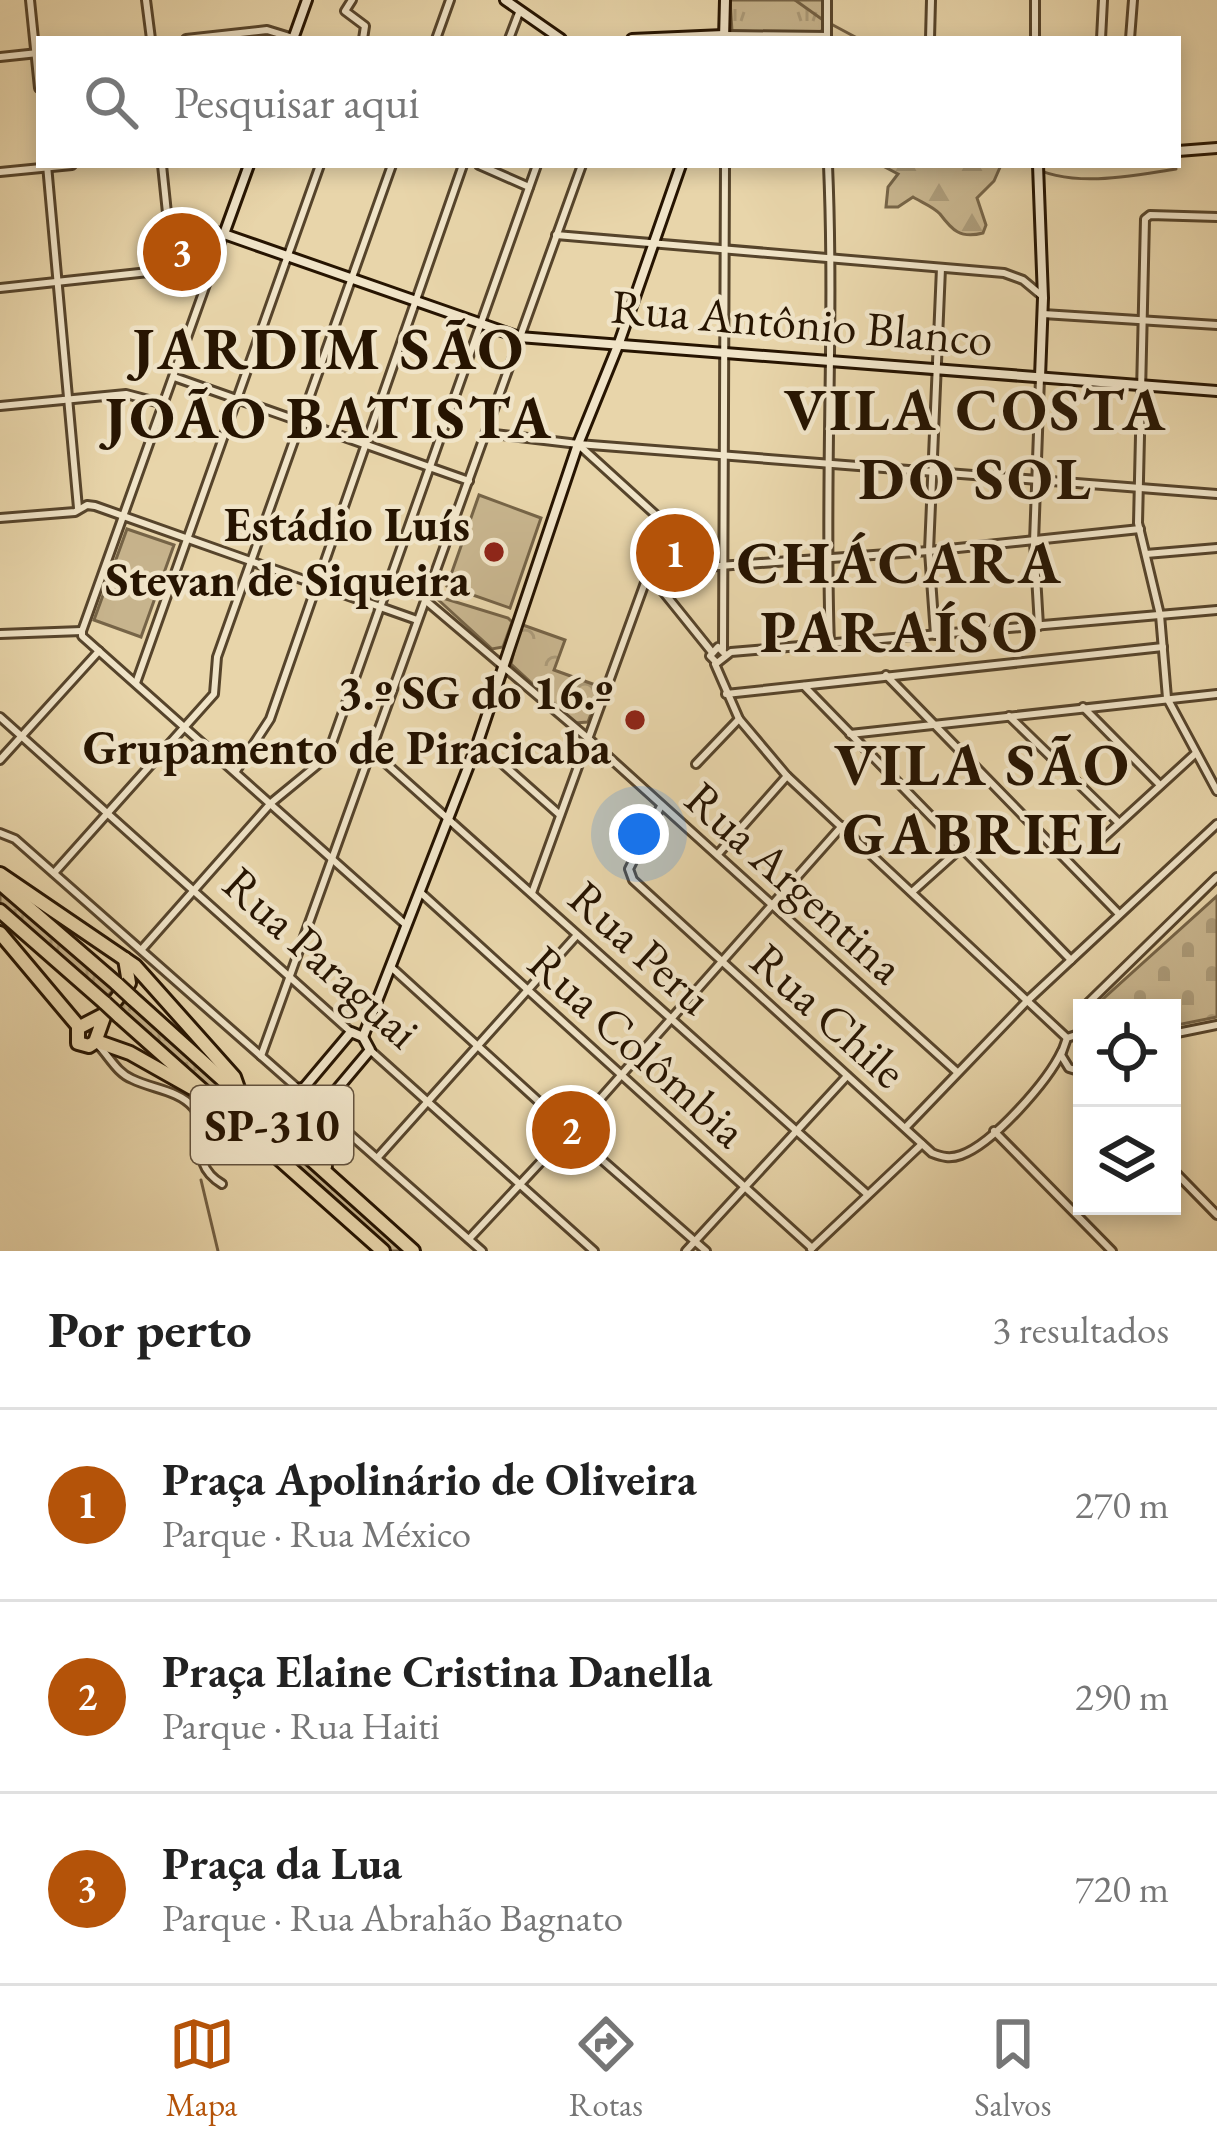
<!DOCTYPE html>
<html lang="pt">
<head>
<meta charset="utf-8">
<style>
	body { margin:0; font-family:"EB Garamond",serif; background:#f6f6f6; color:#222 }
	.controls { position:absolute; right:36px; bottom:36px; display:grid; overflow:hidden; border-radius:0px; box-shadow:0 6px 18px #0003 }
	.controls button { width:108px; height:108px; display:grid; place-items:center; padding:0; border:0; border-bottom:3px solid #e0e0e0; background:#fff; color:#222; font:60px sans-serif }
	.you { position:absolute; left:639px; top:834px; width:42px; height:42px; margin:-30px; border:9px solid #fff; border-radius:50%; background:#1a73e8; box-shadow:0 0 0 18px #1a73e833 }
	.badge { display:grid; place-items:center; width:78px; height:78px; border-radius:50%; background:#b45309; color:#fff; font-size:39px; font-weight:700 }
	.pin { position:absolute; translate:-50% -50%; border:6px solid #fff; box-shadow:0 3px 12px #0006 }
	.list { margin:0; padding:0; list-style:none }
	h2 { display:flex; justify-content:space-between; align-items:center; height:156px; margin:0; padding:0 48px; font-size:51px }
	h2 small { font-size:39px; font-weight:400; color:#767676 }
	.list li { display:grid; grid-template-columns:78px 1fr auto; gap:36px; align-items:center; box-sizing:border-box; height:192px; padding:0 48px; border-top:3px solid #e0e0e0 }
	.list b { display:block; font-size:45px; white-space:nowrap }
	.list p { margin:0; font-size:39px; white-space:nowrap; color:#767676 }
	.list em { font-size:39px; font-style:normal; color:#767676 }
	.icon { flex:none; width:66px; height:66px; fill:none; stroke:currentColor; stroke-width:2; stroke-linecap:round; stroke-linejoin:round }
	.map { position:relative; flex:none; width:1217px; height:1251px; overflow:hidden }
	.search { position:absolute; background:#fff; box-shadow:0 6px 18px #0003; left:36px; right:36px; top:36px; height:132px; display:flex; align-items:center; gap:30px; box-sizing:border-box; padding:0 42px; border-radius:0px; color:#767676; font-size:45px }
	.sheet { height:732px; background:#fff }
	nav { display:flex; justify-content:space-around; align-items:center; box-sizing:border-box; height:168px; border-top:3px solid #e0e0e0; background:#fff; font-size:33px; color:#767676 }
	nav a { display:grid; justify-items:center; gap:6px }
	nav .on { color:#b45309 }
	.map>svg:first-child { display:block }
	.grass { fill:url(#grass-tufts); stroke:#766447; stroke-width:3 }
	.forest { fill:url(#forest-firs); stroke:#766447; stroke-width:3 }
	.cemetery { fill:url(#cemetery-stones); stroke:#766447; stroke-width:3 }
	.park { fill:url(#park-crowns); stroke:#766447; stroke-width:3 }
	.pitch { fill:#c7b48d; stroke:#766447; stroke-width:3 }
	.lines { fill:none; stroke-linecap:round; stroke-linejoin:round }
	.stream { stroke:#736044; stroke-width:3 }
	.street-casing { stroke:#56442b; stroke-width:12 }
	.secondary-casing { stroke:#261401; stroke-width:14 }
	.highway-casing { stroke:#261401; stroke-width:18 }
	.street { stroke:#f0e4c8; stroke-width:6 }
	.secondary { stroke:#f0e4c8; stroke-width:8 }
	.highway { stroke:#e8d5aa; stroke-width:12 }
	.highway-bridge-casing { stroke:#261401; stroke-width:18; stroke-linecap:butt }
	.highway-bridge { stroke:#e8d5aa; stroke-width:12 }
	.poi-dot { fill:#8f2418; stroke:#f0e4c8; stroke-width:4.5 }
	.labels { text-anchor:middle; stroke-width:9; stroke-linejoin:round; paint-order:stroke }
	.shield { fill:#f0e4c8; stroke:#63523d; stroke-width:3 }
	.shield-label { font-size:45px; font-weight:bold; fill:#261401 }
	.street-label { font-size:48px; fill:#261401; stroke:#f0e4c8 }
	.poi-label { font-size:48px; font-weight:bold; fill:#261401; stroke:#f0e4c8; text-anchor:end }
	.district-label { font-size:60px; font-weight:bold; letter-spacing:3px; fill:#261401; stroke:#f0e4c8 }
</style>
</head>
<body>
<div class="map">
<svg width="1217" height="1251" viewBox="0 0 1217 1251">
	<defs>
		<pattern id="grass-tufts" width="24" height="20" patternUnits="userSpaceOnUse" patternTransform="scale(3)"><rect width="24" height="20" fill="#c7b48d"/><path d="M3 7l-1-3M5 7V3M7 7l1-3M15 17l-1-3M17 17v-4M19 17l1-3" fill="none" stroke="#ab9a78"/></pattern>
		<pattern id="forest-firs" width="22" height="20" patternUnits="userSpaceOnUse" patternTransform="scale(3)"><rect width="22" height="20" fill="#c7b48d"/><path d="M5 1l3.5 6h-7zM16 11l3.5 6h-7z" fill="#ab9a78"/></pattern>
		<pattern id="cemetery-stones" width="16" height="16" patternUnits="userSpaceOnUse" patternTransform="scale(3)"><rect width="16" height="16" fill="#c7b48d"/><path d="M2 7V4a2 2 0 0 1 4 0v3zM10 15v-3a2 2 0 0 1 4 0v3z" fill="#ab9a78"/></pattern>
		<pattern id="park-crowns" width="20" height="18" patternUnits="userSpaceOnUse" patternTransform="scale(3)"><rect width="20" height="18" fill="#c7b48d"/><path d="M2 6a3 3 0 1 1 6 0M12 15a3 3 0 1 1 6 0" fill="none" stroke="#ab9a78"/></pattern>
	</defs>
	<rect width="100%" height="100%" fill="#e8d5aa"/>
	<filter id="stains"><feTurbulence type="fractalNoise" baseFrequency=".00167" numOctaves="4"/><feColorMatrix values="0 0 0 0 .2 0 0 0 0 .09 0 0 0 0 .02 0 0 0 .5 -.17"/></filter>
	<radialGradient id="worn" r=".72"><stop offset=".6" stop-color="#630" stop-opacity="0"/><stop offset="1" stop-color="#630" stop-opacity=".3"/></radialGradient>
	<g class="grass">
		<polygon points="730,0 823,0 823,29 820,33 732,31"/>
		<polygon points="0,889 114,989 105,999 0,906"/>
		<polygon points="126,1000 409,1251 390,1251 117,1010"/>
	</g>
	<path class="forest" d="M881,165H1001L994,181L977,198L986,225L983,233C960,239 952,230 940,214C934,207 921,202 913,197L898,207H886L888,187L898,174Z"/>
	<polygon class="cemetery" points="1217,896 1217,1017 1172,1026 1172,1008 1093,1008"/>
	<g class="park">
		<polygon points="433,595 508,618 512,622 503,647 492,649"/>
		<polygon points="520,624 565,640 554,670 601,687 588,722 575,723 511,664"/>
		<circle cx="571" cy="1128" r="26"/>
	</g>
	<g class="pitch">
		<polygon points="479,495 541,518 510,608 447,586"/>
		<polygon points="127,529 174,545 141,637 94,620"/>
	</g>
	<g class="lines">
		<g class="stream">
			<polyline points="795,0 823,20"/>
			<polyline points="831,24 859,39"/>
			<path d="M1028,165C1071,189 1129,176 1176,169"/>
			<polyline points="201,1180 218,1251"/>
		</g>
		<defs>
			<g id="street">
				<polyline points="30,0 39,88"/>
				<polyline points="146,0 151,39"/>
				<polyline points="352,0 345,11 365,26 363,39"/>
				<polyline points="827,0 827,35"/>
				<polyline points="1035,0 1035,39"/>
				<polyline points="724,35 827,36"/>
				<polyline points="186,39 267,30 293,38"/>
				<polyline points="436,39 450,0"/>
				<polyline points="509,39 520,10"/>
				<polyline points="930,39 931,0"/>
				<polyline points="1101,39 1103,0"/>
				<polyline points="1130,39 1133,0"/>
				<polyline points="0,57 38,53"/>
				<polyline points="47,165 78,508"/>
				<polyline points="479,165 529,187"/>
				<path d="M828,165C835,325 824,485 830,645"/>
				<polyline points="0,172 72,165"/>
				<polyline points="1217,217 1150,215 1145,219 1138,523 1160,615 1167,698 1217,791"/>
				<polyline points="556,235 1004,273 1023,280 1041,295"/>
				<polyline points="0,288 158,271 168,259 171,233 184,220"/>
				<polyline points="1043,314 1217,325"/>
				<polyline points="174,377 469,481"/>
				<polyline points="0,406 126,394 164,404"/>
				<polyline points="486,433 578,444 1217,494"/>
				<polyline points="581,447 713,567"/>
				<polyline points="0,518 75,512 87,505 95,506 417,620"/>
				<polyline points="1146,554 1217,548"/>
				<polyline points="650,571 929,551 1140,529"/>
				<polyline points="649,574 711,651"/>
				<polyline points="425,600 590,740 957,1072"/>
				<polyline points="1039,626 1034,542 1040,378"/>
				<polyline points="82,631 224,234 167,213 162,165"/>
				<polyline points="82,631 82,636 406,925"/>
				<polyline points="0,634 82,631"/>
				<polyline points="935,635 929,551 941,268"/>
				<polyline points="723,649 725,165"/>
				<polyline points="725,654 718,647 710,656 717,663 731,652 1217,610"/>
				<polyline points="715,664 739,719 787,776 1067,1038"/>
				<polyline points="886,675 1118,913"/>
				<polyline points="136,683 320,165"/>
				<polyline points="804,686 1071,960"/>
				<polyline points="726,694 1163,647"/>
				<polyline points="1083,707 1160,785"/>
				<polyline points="1009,716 1119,823"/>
				<polyline points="0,717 351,1032"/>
				<polyline points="850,734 1217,694"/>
				<polyline points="478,742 560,815"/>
				<polyline points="371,750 867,1194"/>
				<polyline points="0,760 99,651"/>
				<polyline points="696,764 739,719"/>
				<polyline points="236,771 270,719 463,165"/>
				<path d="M661,806L629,869L633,880L932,1153C942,1157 950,1159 961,1155C993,1144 1048,1081 1062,1051"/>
				<polyline points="0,833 15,839 482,1251"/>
				<polyline points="1102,839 1196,753"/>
				<polyline points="718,854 787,776"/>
				<polyline points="54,873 214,694 217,657 392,165"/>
				<polyline points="420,892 812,1248"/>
				<polyline points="912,892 961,848"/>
				<polyline points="532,893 666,525"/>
				<polyline points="142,949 271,803 327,757 537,165"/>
				<polyline points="391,967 548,1110"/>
				<polyline points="1083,1008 1217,877"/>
				<polyline points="1081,1033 1082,1011"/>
				<polyline points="1082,1033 1067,1038 1061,1055 1069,1068 1082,1072"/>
				<polyline points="1172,1034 1217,1025"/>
				<path d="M98,1045C109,1056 117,1073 132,1079C152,1089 178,1090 193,1107C214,1131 184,1161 222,1184"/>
				<polyline points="370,1050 594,1251"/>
				<polyline points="261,1056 582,165"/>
				<circle cx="572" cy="1129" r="30"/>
				<polyline points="593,1107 842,826"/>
				<polyline points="906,1127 1027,1001 1217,824"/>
				<polyline points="994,1131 1112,1251"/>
				<polyline points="593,1152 706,1251"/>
				<polyline points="378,1157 577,935"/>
				<polyline points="1172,1169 1217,1215"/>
				<polyline points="469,1239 551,1151"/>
				<polyline points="811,1249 922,1144"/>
				<polyline points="686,1251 847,1076"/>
			</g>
			<g id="secondary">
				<polyline points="505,0 561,39"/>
				<polyline points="293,39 307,0"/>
				<polyline points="632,39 724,35"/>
				<polyline points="724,39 725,0"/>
				<polyline points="1178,151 1217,148"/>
				<polyline points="249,165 224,234 519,337 1217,391"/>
				<polyline points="1038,165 1043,298 1040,377"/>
				<polyline points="363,1037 478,742 578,444 619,343 681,165"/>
				<polyline points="303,1089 351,1032 363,1037 370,1050 323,1106"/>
			</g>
			<g id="highway">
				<polyline points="0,874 135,966 234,1077 241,1097 276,1098 302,1090"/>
				<polyline points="0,883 117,984"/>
				<polyline points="0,911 105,1003"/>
				<polyline points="0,933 79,1027"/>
				<polyline points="132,998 413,1251"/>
				<polyline points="105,1014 78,1028 78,1043 89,1046 95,1042 105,1014 129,983 125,959"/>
				<polyline points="119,1016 383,1251"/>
				<polyline points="96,1041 130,1053 192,1088"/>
				<path d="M322,1107C310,1124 316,1148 325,1166"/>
			</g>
		</defs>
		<use href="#street" class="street-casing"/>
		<use href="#secondary" class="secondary-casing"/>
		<use href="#highway" class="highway-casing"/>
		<use href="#street" class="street"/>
		<use href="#secondary" class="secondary"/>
		<use href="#highway" class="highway"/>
		<defs>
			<g id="highway-bridge">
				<polyline points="117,984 132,998"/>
				<polyline points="105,1003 119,1016"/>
			</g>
		</defs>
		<use href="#highway-bridge" class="highway-bridge-casing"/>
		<use href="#highway-bridge" class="highway-bridge"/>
	</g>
	<g class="poi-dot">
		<circle cx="494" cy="552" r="12"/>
		<circle cx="635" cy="720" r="12"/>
	</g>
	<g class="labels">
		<rect class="shield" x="191" y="1086" width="162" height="78" rx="9"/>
		<g class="shield-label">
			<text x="272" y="1141">SP-310</text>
		</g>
		<g class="street-label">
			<text transform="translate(802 322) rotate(5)" y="17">Rua Antônio Blanco</text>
			<text transform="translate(795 882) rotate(42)" y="17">Rua Argentina</text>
			<text transform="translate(641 947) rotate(42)" y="17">Rua Peru</text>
			<text transform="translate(322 957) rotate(42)" y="17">Rua Paraguai</text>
			<text transform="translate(829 1015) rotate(42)" y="17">Rua Chile</text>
			<text transform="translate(638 1046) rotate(42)" y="17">Rua Colômbia</text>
		</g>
		<g class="poi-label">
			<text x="470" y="541">Estádio Luís<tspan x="470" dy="55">Stevan de Siqueira</tspan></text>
			<text x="611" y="709">3.º SG do 16.º<tspan x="611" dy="55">Grupamento de Piracicaba</tspan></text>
		</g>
		<g class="district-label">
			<text x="329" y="369">JARDIM SÃO<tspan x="329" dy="69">JOÃO BATISTA</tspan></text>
			<text x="976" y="430">VILA COSTA<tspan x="976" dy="69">DO SOL</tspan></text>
			<text x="900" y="583">CHÁCARA<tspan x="900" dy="69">PARAÍSO</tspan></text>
			<text x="983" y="785">VILA SÃO<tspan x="983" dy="69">GABRIEL</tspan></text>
		</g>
	</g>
	<rect width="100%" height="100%" filter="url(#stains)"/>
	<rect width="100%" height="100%" fill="url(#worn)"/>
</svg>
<div class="controls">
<button><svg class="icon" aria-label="locate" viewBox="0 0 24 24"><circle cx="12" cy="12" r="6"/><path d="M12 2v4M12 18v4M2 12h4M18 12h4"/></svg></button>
<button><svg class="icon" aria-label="layers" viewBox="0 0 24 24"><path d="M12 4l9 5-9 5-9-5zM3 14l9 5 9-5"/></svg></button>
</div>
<div class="you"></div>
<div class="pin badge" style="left:675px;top:553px">1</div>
<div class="pin badge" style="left:571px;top:1130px">2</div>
<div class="pin badge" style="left:182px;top:252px">3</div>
<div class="search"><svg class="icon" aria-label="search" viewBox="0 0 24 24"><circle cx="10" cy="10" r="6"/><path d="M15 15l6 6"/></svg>Pesquisar aqui</div>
</div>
<section class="sheet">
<h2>Por perto<small>3 resultados</small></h2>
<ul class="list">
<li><span class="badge">1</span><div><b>Praça Apolinário de Oliveira</b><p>Parque · Rua México</p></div><em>270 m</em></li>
<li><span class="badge">2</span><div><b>Praça Elaine Cristina Danella</b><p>Parque · Rua Haiti</p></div><em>290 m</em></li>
<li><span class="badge">3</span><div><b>Praça da Lua</b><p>Parque · Rua Abrahão Bagnato</p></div><em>720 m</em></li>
</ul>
</section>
<nav>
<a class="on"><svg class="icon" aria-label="map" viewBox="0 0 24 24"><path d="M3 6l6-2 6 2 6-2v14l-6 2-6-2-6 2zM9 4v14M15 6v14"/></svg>Mapa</a>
<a><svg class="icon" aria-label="directions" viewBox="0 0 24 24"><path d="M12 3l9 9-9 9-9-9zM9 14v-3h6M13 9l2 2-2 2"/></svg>Rotas</a>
<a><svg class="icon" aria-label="saved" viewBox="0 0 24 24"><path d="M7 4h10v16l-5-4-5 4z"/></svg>Salvos</a>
</nav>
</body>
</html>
